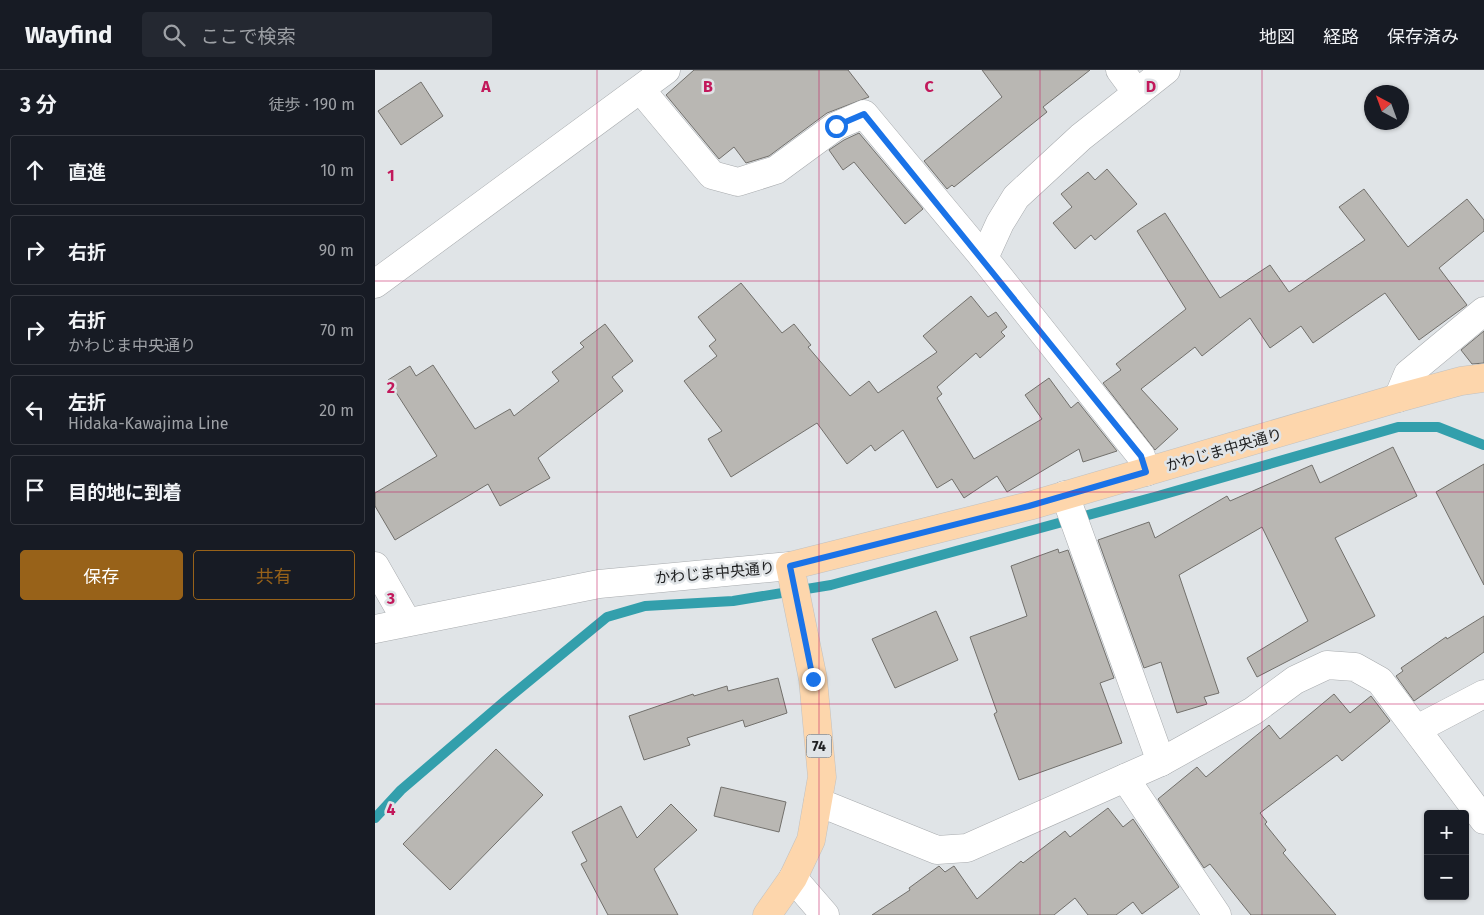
<!DOCTYPE html>
<html lang="ja">
<head>
<meta charset="utf-8">
<style>
	body { margin:0; font-family:"Fira Sans","Noto Sans JP",sans-serif; background:#242831; color:#f1f3f6 }
	.controls { position:absolute; right:15px; bottom:15px; display:grid; overflow:hidden; border-radius:5px; box-shadow:0 1px 4px #0004 }
	.controls button { width:45px; height:45px; display:grid; place-items:center; padding:0; border:0; border-bottom:1px solid #363941; background:#171b24; color:#f1f3f6; font:25px sans-serif }
	.compass { position:absolute; left:989px; top:15px; width:45px; height:45px; border-radius:50%; background:#171b24; box-shadow:0 1px 4px #0004; rotate:319deg }
	.stop { position:absolute; width:15px; height:15px; margin:-11px; border:4px solid #1a73e8; border-radius:50%; background:#fff }
	.stop.end { background:#1a73e8; border-color:#fff; box-shadow:0 1px 5px #0008 }
	.list { margin:0; padding:0; list-style:none }
	h2 { display:flex; justify-content:space-between; align-items:center; height:65px; margin:0; padding:0 20px; font-size:21px }
	h2 small { font-size:16px; font-weight:400; color:#9ea1a6 }
	.list li { display:grid; grid-template-columns:32px 1fr auto; gap:15px; align-items:center; box-sizing:border-box; height:70px; margin:0 10px 10px; padding:0 10px; border:1px solid #363941; border-radius:5px }
	.list b { display:block; font-size:19px; white-space:nowrap }
	.list p { margin:0; font-size:16px; white-space:nowrap; color:#9ea1a6 }
	.list em { font-size:16px; font-style:normal; color:#9ea1a6 }
	.actions { display:flex; gap:10px; padding:15px 20px }
	.actions a { flex:1; padding:11px 0; border:1px solid #986219; border-radius:5px; text-align:center; font-size:18px; color:#986219 }
	.actions .main { background:#986219; color:#fff }
	.icon { flex:none; width:28px; height:28px; fill:none; stroke:currentColor; stroke-width:2; stroke-linecap:round; stroke-linejoin:round }
	.map { position:relative; flex:none; width:1109px; height:845px; overflow:hidden }
	header { display:flex; align-items:center; gap:30px; box-sizing:border-box; height:70px; padding:0 25px; background:#171b24; border-bottom:1px solid #363941 }
	header strong { font-size:24px }
	nav { display:flex; gap:28px; margin-inline-start:auto; font-size:18px }
	.search { width:350px; height:45px; background:#242831; display:flex; align-items:center; gap:12px; box-sizing:border-box; padding:0 18px; border-radius:5px; color:#9ea1a6; font-size:19px }
	main { display:flex }
	aside { flex:1; background:#171b24 }
	.map>svg:first-child { display:block }
	.lines { fill:none; stroke-linecap:round; stroke-linejoin:round }
	.stream { stroke:#339fac; stroke-width:10 }
	.building { fill:#b9b7b3; stroke:#72706c }
	.minor-casing { stroke:#a8abae; stroke-width:29 }
	.major-casing { stroke:#c1c1c1; stroke-width:29 }
	.minor { stroke:#fff; stroke-width:28 }
	.major { stroke:#fdd6ac; stroke-width:28 }
	.route { stroke:#1a73e8; stroke-width:6 }
	.grid { fill:none; stroke:#c2185b; stroke-width:1; stroke-opacity:0.55 }
	.labels { text-anchor:middle; stroke-width:5; stroke-linejoin:round; paint-order:stroke }
	.shield { fill:#e0e4e7; stroke:#5a5c5d; stroke-width:1 }
	.shield-label { font-size:14px; font-weight:bold; fill:#202122 }
	.street-label { font-size:15px; fill:#202122; stroke:#e0e4e7 }
	.grid-label { font-size:16px; text-anchor:middle; font-weight:bold; fill:#c2185b; stroke:#e0e4e7; stroke-width:5; stroke-linejoin:round; paint-order:stroke }
</style>
</head>
<body>
<header>
<strong>Wayfind</strong>
<div class="search"><svg class="icon" aria-label="search" viewBox="0 0 24 24"><circle cx="10" cy="10" r="6"/><path d="M15 15l6 6"/></svg>ここで検索</div>
<nav><a>地図</a><a>経路</a><a>保存済み</a></nav>
</header>
<main>
<aside>
<h2>3 分<small>徒歩 · 190 m</small></h2>
<ul class="list">
<li><svg class="icon" aria-label="ahead" viewBox="0 0 24 24"><path d="M12 20V5M6 11l6-6 6 6"/></svg><div><b>直進</b></div><em>10 m</em></li>
<li><svg class="icon" aria-label="right" viewBox="0 0 24 24"><path d="M7 20v-9h11M14 6l5 5-5 5"/></svg><div><b>右折</b></div><em>90 m</em></li>
<li><svg class="icon" aria-label="right" viewBox="0 0 24 24"><path d="M7 20v-9h11M14 6l5 5-5 5"/></svg><div><b>右折</b><p>かわじま中央通り</p></div><em>70 m</em></li>
<li><svg class="icon" aria-label="left" viewBox="0 0 24 24"><path d="M17 20v-9H6M10 6l-5 5 5 5"/></svg><div><b>左折</b><p>Hidaka-Kawajima Line</p></div><em>20 m</em></li>
<li><svg class="icon" aria-label="arrive" viewBox="0 0 24 24"><path d="M6 21V4h12l-3 4 3 4H6"/></svg><div><b>目的地に到着</b></div></li>
</ul>
<div class="actions"><a class="main">保存</a><a>共有</a></div>
</aside>
<div class="map">
<svg width="1109" height="845" viewBox="0 0 1109 845">
	<rect width="100%" height="100%" fill="#e0e4e7"/>
	<g class="lines">
		<polyline class="stream" points="0,748 26,720 131,630 232,547 270,536 358,531 456,515 783,426 1023,357 1063,357 1109,375"/>
	</g>
	<g class="building">
		<polygon points="319,0 473,0 494,27 452,43 394,86 371,93 359,77 344,89 291,25"/>
		<polygon points="607,0 715,0 668,37 672,42 579,117 577,115 572,119 549,91 627,27"/>
		<polygon points="46,12 68,46 26,75 3,41"/>
		<polygon points="484,63 548,139 530,154 479,92 468,100 454,80 469,70"/>
		<polygon points="732,99 762,134 720,170 716,165 700,179 678,153 697,137 686,124 713,102 720,110"/>
		<polygon points="989,119 1033,177 1092,129 1109,150 1109,161 1064,198 1092,235 1044,270 1010,223 938,273 926,256 895,278 875,248 827,286 820,277 766,319 803,359 780,380 728,313 746,300 741,294 811,239 762,161 790,143 845,228 895,195 914,222 990,170 964,137"/>
		<polygon points="366,213 407,263 419,254 436,275 433,277 475,326 494,311 503,323 562,282 548,266 596,226 613,247 621,242 632,257 626,262 630,266 605,288 601,283 562,317 567,324 562,328 599,389 667,349 650,325 674,308 696,338 703,332 742,381 708,392 704,379 632,422 622,406 589,428 577,409 562,418 528,360 500,381 496,375 472,394 442,353 356,407 333,369 347,361 309,311 342,286 334,276 341,270 323,247"/>
		<polygon points="230,254 258,291 237,307 248,321 163,388 175,408 125,436 113,414 20,470 0,436 0,423 62,386 13,310 35,296 41,306 58,295 100,359 135,339 139,346 184,311 177,302 209,277 205,273"/>
		<polygon points="1109,261 1109,293 1097,294 1086,280"/>
		<polygon points="1018,377 1042,426 960,468 1000,546 882,607 872,588 933,551 887,457 804,505 844,623 829,627 832,634 802,643 786,592 769,598 723,470 774,452 780,468 852,426 855,431 937,395 945,413"/>
		<polygon points="1109,394 1109,515 1061,422"/>
		<polygon points="683,479 684,483 693,480 739,608 725,613 747,673 644,710 619,644 622,642 595,567 652,546 636,496"/>
		<polygon points="561,541 583,590 520,618 497,569"/>
		<polygon points="1109,546 1109,582 1039,631 1021,606 1028,601 1026,598 1071,567 1072,569"/>
		<polygon points="403,608 412,643 370,657 368,650 312,668 315,675 269,690 254,646 318,624 319,626 352,616 353,621"/>
		<polygon points="959,624 975,643 996,626 1015,651 967,691 962,685 885,743 892,752 890,754 911,780 908,783 961,845 876,845 835,794 829,798 783,729 822,697 831,707 894,655 905,669"/>
		<polygon points="121,679 168,725 75,820 28,774"/>
		<polygon points="346,717 411,732 404,762 339,746"/>
		<polygon points="296,734 322,760 279,799 303,845 233,845 206,794 212,791 197,762 246,736 262,768"/>
		<polygon points="733,738 748,757 758,749 804,817 767,844 758,832 741,845 713,845 700,828 679,845 497,845 535,820 534,818 564,796 570,802 579,796 602,829 646,791 648,793 690,761 695,767"/>
	</g>
	<g class="lines">
		<defs>
			<g id="minor">
				<polyline points="745,0 762,23"/>
				<polyline points="266,20 337,105 363,112 401,100 461,56 489,44 609,188"/>
				<polyline points="0,214 291,0"/>
				<polyline points="1023,328 1033,304 1109,241"/>
				<polyline points="771,402 766,386 609,188 625,153 641,127 706,67 791,0"/>
				<polyline points="690,425 786,692"/>
				<polyline points="0,496 32,552"/>
				<polyline points="0,559 224,514 415,496"/>
				<polyline points="1042,659 1109,624"/>
				<polyline points="750,708 842,845"/>
				<polyline points="443,732 562,780 592,778 786,692 878,641 920,610 952,595 980,597 1005,611 1109,750"/>
				<polyline points="418,808 450,845"/>
			</g>
			<polyline id="major" points="392,845 418,808 436,770 447,707 438,609 415,496 654,436 1023,328 1086,311 1109,308"/>
		</defs>
		<use href="#minor" class="minor-casing"/>
		<use href="#major" class="major-casing"/>
		<use href="#minor" class="minor"/>
		<use href="#major" class="major"/>
	</g>
	<g class="lines">
		<polyline class="route" points="438,609 415,496 654,436 771,402 766,386 489,44 461,56"/>
	</g>
	<path class="grid" d="M222,0V845M444,0V845M665,0V845M887,0V845M0,211H1109M0,422H1109M0,634H1109"/>
	<g class="labels">
		<rect class="shield" x="431.5" y="664.5" width="25" height="23" rx="4"/>
		<g class="shield-label">
			<text x="444" y="681">74</text>
		</g>
		<g class="street-label">
			<text transform="translate(849 380) rotate(-16)" y="5">かわじま中央通り</text>
			<text transform="translate(340 503) rotate(-5)" y="5">かわじま中央通り</text>
		</g>
	</g>
	<g class="grid-label">
		<text x="111" y="22">A</text>
		<text x="333" y="22">B</text>
		<text x="554" y="22">C</text>
		<text x="776" y="22">D</text>
		<text x="16" y="111">1</text>
		<text x="16" y="323">2</text>
		<text x="16" y="534">3</text>
		<text x="16" y="745">4</text>
	</g>
</svg>
<div class="controls">
<button>+</button>
<button>−</button>
</div>
<svg class="compass" viewBox="-18 -18 36 36"><path d="M0-13l5 13h-10z" fill="#e53935"/><path d="M0 13l5-13h-10z" fill="#9ea1a6"/></svg>
<div class="stop" style="left:461px;top:56px"></div>
<div class="stop end" style="left:438px;top:609px"></div>
</div>
</main>
</body>
</html>
